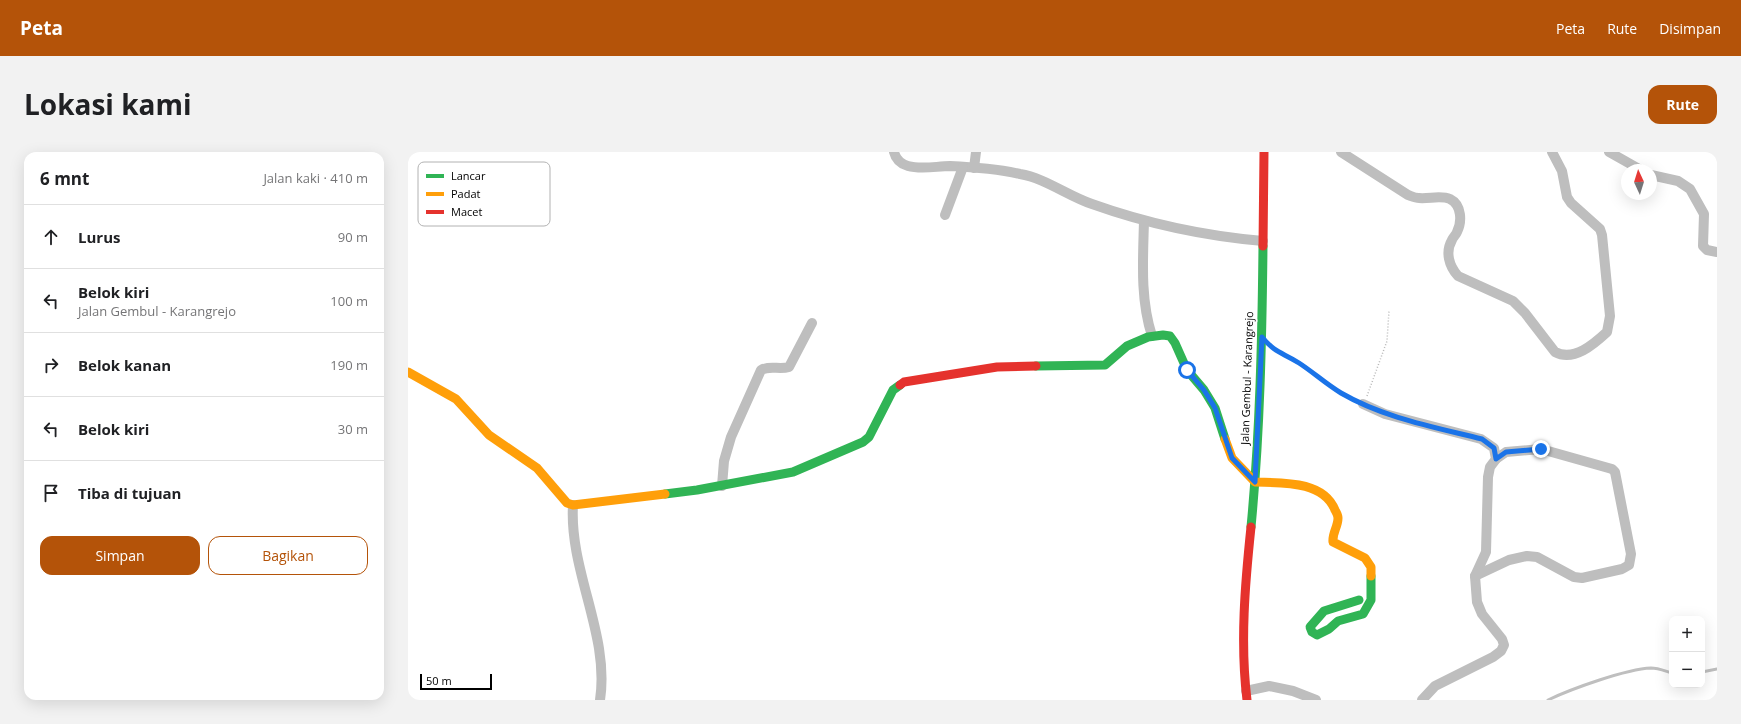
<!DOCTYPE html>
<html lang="id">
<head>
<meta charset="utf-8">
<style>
	body { margin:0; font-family:"Open Sans",sans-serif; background:#f2f2f2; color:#202124 }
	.controls { position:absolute; right:12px; bottom:12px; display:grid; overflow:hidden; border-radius:8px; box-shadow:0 4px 16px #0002 }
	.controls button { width:36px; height:36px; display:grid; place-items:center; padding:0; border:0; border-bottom:1px solid #e0e0e0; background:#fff; color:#202124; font:20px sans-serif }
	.compass { position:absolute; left:1213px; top:12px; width:36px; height:36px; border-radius:50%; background:#fff; box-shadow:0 4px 16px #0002; rotate:356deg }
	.scale { position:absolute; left:12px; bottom:10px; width:72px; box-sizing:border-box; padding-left:4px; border:2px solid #000; border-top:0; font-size:11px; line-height:14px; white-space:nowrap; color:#000; -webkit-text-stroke:3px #fff; paint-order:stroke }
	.stop { position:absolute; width:12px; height:12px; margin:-9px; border:3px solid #1a73e8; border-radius:50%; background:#fff }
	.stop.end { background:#1a73e8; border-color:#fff; box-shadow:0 1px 4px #0008 }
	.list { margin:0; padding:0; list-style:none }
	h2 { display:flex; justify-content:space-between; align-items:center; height:52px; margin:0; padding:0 16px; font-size:17px }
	h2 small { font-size:13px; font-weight:400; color:#757577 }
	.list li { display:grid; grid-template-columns:26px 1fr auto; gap:12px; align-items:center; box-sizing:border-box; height:64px; padding:0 16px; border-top:1px solid #e0e0e0 }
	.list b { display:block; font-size:15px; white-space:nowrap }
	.list p { margin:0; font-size:13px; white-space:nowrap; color:#757577 }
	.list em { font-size:13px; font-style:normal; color:#757577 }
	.actions { display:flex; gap:8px; padding:12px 16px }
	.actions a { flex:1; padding:9px 0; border:1px solid #b45309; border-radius:12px; text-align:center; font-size:14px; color:#b45309 }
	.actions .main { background:#b45309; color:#fff }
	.icon { flex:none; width:22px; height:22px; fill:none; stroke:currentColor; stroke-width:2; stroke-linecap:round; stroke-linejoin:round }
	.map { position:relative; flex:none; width:1309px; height:548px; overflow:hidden; border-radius:12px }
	header { display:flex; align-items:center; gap:24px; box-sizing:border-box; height:56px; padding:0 20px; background:#b45309; color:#fff }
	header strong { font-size:19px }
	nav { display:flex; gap:22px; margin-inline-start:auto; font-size:14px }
	.intro { display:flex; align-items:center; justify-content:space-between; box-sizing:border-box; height:96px; padding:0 24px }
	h1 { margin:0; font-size:28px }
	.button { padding:10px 18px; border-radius:12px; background:#b45309; color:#fff; font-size:14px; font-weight:700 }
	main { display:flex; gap:24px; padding:0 24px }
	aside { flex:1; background:#fff; border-radius:12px; box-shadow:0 4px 16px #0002 }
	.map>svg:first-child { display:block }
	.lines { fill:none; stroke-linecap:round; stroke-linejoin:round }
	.stream { stroke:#bfbfbf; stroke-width:3 }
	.path { stroke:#b9b9b9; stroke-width:1.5; stroke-dasharray:1 2; stroke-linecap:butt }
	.street { stroke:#bebebe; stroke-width:10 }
	.fast { stroke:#30b455; stroke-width:9 }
	.slow { stroke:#ff9f0a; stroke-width:9 }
	.jam { stroke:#e5322d; stroke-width:9 }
	.route { stroke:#1a73e8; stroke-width:5 }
	.labels { text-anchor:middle; stroke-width:3.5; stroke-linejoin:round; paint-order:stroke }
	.street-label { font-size:11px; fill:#000; stroke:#fff }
	.key { fill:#fff; stroke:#b2b2b2; stroke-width:1 }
	.key-label { font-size:11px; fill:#000 }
</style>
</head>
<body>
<header>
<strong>Peta</strong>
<nav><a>Peta</a><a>Rute</a><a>Disimpan</a></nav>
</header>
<div class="intro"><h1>Lokasi kami</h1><a class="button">Rute</a></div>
<main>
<aside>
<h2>6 mnt<small>Jalan kaki · 410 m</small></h2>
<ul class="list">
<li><svg class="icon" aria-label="ahead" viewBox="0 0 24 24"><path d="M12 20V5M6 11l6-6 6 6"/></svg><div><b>Lurus</b></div><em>90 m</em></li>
<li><svg class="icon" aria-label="left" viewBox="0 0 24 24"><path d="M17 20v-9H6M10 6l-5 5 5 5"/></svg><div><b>Belok kiri</b><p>Jalan Gembul - Karangrejo</p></div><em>100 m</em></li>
<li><svg class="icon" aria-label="right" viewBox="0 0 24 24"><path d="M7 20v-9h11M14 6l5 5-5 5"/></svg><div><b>Belok kanan</b></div><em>190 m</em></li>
<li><svg class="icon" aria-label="left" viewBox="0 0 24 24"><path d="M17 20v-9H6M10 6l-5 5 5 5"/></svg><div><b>Belok kiri</b></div><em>30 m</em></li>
<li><svg class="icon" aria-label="arrive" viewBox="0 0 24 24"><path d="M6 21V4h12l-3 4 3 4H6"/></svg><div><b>Tiba di tujuan</b></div></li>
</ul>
<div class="actions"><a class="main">Simpan</a><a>Bagikan</a></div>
</aside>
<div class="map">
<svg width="1309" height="548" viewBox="0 0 1309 548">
	<rect width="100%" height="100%" fill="#fff"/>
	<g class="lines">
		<g class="stream">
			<polyline points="1294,520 1309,517"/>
			<path d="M1140,548C1163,537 1218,517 1243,516C1250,516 1257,519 1264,521"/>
		</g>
		<g class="path">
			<polyline points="866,198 891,211 920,233 946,248"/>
			<polyline points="959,244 979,189 981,159"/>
		</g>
		<g class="street">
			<path d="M486,0C488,8 493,12 500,14C514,18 529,14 542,14C565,15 590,17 612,22C637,26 660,44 684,52C740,72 797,84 855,89"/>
			<path d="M933,0L1000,43C1003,44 1007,46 1011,46C1021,47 1033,43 1042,47C1054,53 1054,70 1049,80C1048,83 1045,85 1044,88C1037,100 1041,114 1050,124L1105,149L1117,161L1147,200C1166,210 1186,192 1199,180L1202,164L1194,83L1192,77L1163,51L1159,45L1154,19L1144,0"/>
			<polyline points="1201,0 1233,18"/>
			<polyline points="566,16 568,0"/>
			<polyline points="1243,23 1270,29 1282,37 1296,62 1295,94 1299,98 1309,100"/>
			<polyline points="537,63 555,15"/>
			<path d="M736,69C735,107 732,147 744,184"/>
			<polyline points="955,252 977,262 1073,287 1086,296 1088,307 1082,315 1080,325 1078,400 1067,424 1069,450 1074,462 1094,487 1096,493 1093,499 1085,505 1027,534 1014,548"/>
			<path d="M314,334L316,309L323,285L353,218C362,213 371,218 381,215L404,171"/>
			<path d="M165,353C161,419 202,483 192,548"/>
			<polyline points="1067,424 1101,408 1119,404 1129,405 1166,425 1174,426 1214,417 1221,413 1223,402 1207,320 1204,317 1133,297 1098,300 1088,307"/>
			<polyline points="838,539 861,534 885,539 908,548"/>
		</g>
		<g class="fast">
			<polyline points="628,214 697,213 719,194 740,185 755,183 762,184 767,191 779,218 796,238 807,256 817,287"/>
			<polyline points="257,342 289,338 385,320 455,290 461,285 485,238 492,233"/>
			<path d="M843,375C852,281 854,187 855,94"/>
			<polyline points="951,448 916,459 902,475 904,480 909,483 921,477 930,469 955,462 963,448 963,424"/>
		</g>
		<g class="slow">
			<polyline points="0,220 48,247 81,283 129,316 159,351 165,353 257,342"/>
			<path d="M817,287L824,306L847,330C873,331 915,328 927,358C928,360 930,363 930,366C930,375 924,381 925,390L957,406L963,415V424"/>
		</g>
		<g class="jam">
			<polyline points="855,94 856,0"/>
			<polyline points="492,233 496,230 589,215 628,214"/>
			<path d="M839,548C832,491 837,432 843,375"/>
		</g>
	</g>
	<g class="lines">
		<path class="route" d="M779,218L796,238L807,256L824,306L847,330L854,185C868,202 874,200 891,211C905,220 918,232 933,241C976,266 1026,275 1074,287L1086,296L1088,307L1098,300L1133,297"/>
	</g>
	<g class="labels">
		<g class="street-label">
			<text transform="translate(839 226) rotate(-88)" y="4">Jalan Gembul - Karangrejo</text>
		</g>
	</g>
	<rect x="10" y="10" width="132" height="64" rx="6" class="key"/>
	<rect x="18" y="22" width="18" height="4" fill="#30b455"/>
	<rect x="18" y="40" width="18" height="4" fill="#ff9f0a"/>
	<rect x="18" y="58" width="18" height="4" fill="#e5322d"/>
	<g class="key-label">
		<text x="43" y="28">Lancar</text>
		<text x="43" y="46">Padat</text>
		<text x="43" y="64">Macet</text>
	</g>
</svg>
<div class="controls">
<button>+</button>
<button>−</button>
</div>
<svg class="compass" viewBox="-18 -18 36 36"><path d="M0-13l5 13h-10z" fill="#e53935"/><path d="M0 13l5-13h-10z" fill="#757577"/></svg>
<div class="scale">50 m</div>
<div class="stop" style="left:779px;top:218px"></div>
<div class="stop end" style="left:1133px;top:297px"></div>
</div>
</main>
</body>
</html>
